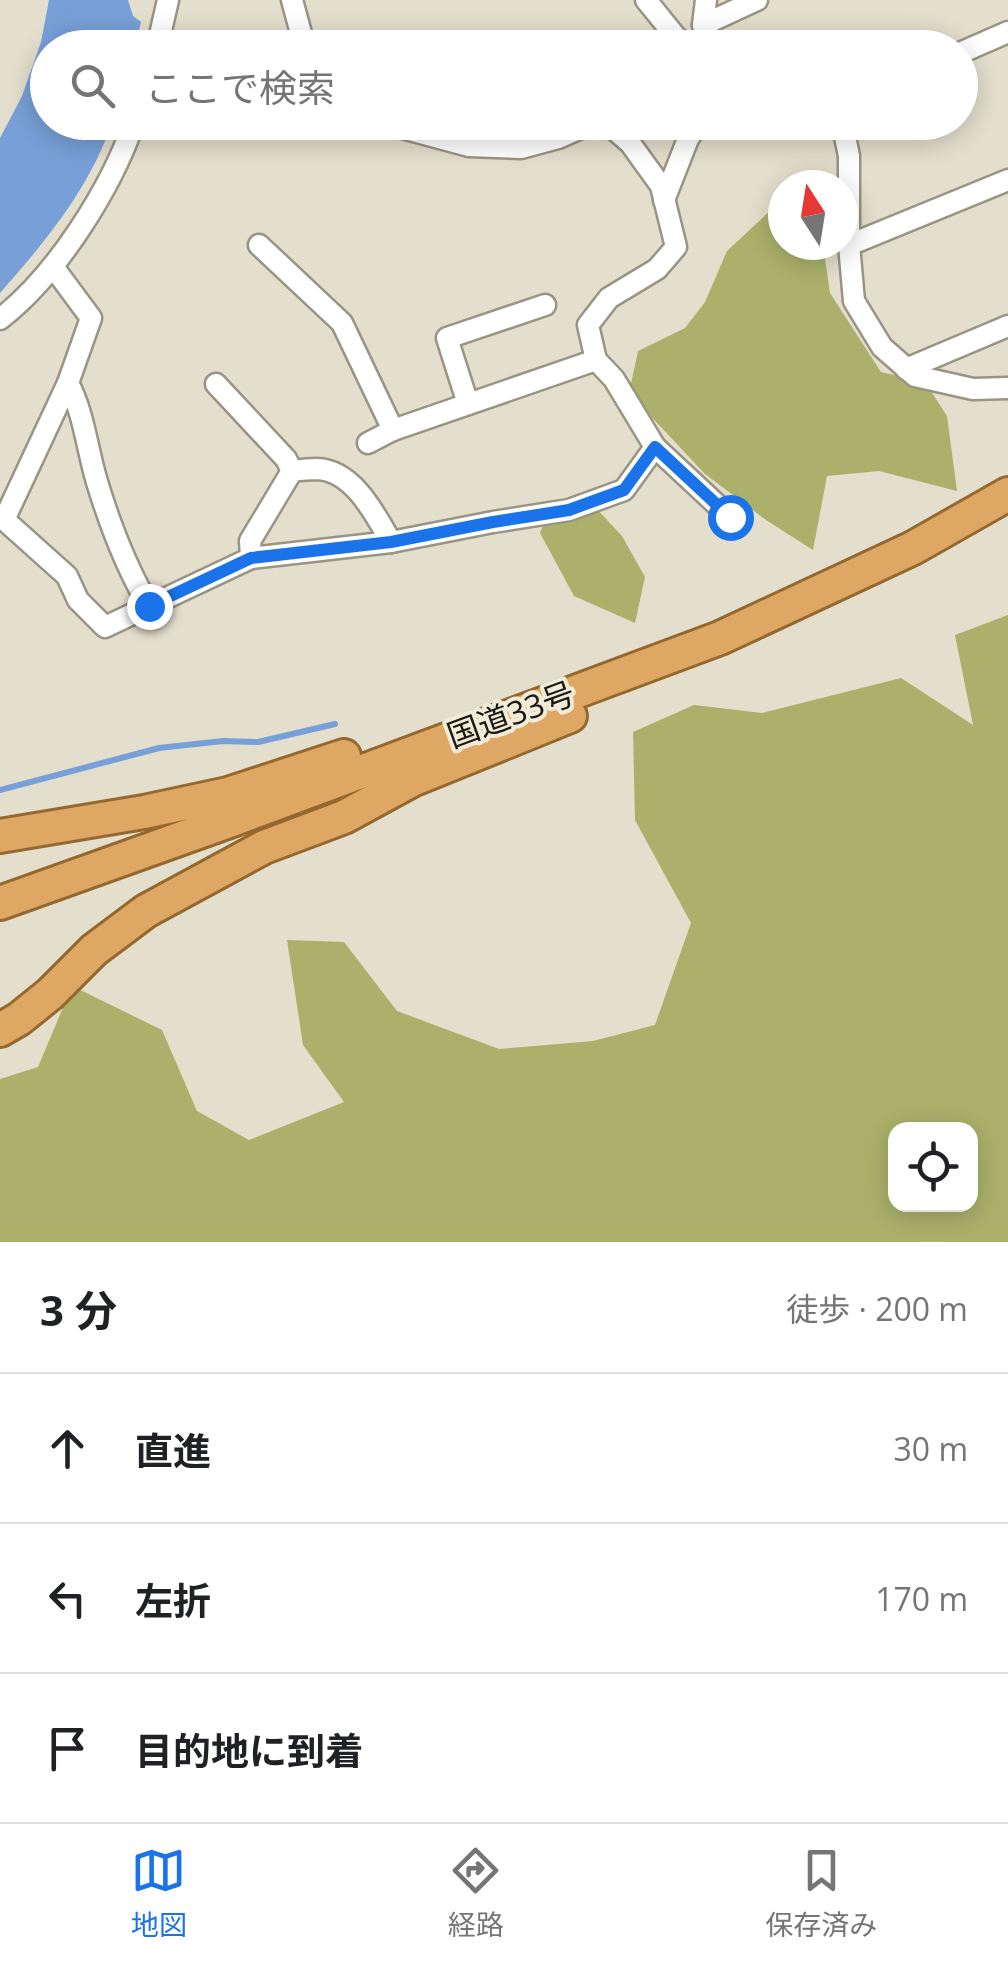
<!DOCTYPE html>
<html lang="ja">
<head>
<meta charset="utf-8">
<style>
	body { margin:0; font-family:"Open Sans","Noto Sans JP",sans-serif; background:#f6f6f6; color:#202124 }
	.controls { position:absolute; right:30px; bottom:30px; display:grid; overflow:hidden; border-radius:20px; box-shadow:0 5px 25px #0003 }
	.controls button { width:90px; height:90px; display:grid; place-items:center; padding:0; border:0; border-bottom:2px solid #e0e0e0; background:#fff; color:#202124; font:50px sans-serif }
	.compass { position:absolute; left:768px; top:170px; width:90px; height:90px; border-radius:50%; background:#fff; box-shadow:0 5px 25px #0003; rotate:348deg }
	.stop { position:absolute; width:30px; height:30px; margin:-22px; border:8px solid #1a73e8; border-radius:50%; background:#fff }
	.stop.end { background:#1a73e8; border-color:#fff; box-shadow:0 2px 10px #0008 }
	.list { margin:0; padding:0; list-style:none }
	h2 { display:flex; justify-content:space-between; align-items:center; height:130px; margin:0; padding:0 40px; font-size:42px }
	h2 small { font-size:32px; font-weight:400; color:#757577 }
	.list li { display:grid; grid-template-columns:65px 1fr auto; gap:30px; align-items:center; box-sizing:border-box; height:150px; padding:0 40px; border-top:2px solid #e0e0e0 }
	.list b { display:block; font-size:38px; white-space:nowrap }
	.list em { font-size:32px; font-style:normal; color:#757577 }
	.icon { flex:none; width:55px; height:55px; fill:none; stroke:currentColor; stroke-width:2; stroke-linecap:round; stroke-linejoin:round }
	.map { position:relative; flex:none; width:1008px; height:1242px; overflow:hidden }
	.search { position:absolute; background:#fff; box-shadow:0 5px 25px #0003; left:30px; right:30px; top:30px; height:110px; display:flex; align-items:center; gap:25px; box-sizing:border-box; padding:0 35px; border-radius:55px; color:#757577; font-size:38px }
	.sheet { height:580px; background:#fff }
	nav { display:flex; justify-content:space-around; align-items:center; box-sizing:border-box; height:140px; border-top:2px solid #e0e0e0; background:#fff; font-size:28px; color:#757577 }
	nav a { display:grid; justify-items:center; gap:5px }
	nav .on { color:#1a73e8 }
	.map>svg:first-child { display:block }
	.forest { fill:#abb16a; fill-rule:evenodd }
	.water { fill:#77a0d8 }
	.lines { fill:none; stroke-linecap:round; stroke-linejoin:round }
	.stream { stroke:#77a0d8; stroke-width:6 }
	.minor-casing { stroke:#999483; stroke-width:25 }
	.trunk-casing { stroke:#94682e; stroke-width:38 }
	.minor { stroke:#fff; stroke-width:20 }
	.trunk { stroke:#dea864; stroke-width:32 }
	.route { stroke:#1a73e8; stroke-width:12 }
	.labels { text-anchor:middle; stroke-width:8; stroke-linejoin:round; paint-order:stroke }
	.street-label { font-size:32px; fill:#1b1912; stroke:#f1ebd9 }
</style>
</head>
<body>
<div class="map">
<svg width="1008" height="1242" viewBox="0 0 1008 1242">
	<rect width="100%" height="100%" fill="#e4decc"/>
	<g class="forest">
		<polygon points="783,204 783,245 823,245 830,293 881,372 925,382 947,416 957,491 879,471 827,476 813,550 766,520 705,474 629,393 638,351 685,328 705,302 727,251 772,209"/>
		<polygon points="595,507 622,536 645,577 635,623 574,596 540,533 544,522"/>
		<path d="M1008,615V1242H0V1079L38,1067L72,986L162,1030L197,1111L249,1140L344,1102L303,1045L287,940L344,942L397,1011L499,1049L593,1041L655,1025L691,923L635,820L633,732L694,705L762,713L901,678L973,725L955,635ZM896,1130H970V1204H896Z"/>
	</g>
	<path class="water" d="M49,0H128L133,16L141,22L135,47L48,48V122L112,123C89,189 46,241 0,293V138L22,96L41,42Z"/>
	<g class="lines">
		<polyline class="stream" points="0,790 159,748 223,741 258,742 335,724"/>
		<defs>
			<g id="minor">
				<polyline points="292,0 305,48"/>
				<polyline points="646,0 676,37 691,48"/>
				<polyline points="706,0 703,25 715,48"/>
				<polyline points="703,25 757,0"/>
				<polyline points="157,48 168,0"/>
				<polyline points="960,53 1008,32"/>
				<polyline points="842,122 849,156 849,245 854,301 882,347 915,376 973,389 1008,388"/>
				<polyline points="664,200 688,139 699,122"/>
				<polyline points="259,245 342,323 393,430 596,360"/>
				<polyline points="849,245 1008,180"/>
				<path d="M0,319C56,276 111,189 134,122"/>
				<polyline points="906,369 1008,326"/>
				<path d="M68,383C84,413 87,449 97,482C110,525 126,567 149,606"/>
				<polyline points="216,384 286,459 292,471"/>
				<polyline points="468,404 447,338 545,305"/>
				<polyline points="368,443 393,430"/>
				<polyline points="655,447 730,517"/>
				<polyline points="0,516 67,576 78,600 105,627 251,558 391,542"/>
				<polyline points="4,520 68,383 91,318 54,268"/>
				<path d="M251,558L250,541L292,471C300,470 309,469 317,469C353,470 375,514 391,542L493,522L569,510L624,490L655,447L614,379L596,360L588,325L609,298L657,269L676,247L661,186L630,143L615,130L603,125L590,124L558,138L521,148L469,146L380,122"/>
			</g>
			<g id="trunk">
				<polyline points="0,836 144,812 228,794 344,756"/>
				<polyline points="0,903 232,820 720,638 913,548 1008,494"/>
				<polyline points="0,1030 19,1019 50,994 94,950 146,911 264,847 344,817 412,780 570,716"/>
			</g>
		</defs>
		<use href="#minor" class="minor-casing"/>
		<use href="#trunk" class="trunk-casing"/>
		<use href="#minor" class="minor"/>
		<use href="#trunk" class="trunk"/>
	</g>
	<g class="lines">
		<polyline class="route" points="149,606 251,558 391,542 493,522 569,510 624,490 655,447 730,517"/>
	</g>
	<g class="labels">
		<g class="street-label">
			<text transform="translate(511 715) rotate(-20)" y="11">国道33号</text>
		</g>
	</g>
</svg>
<div class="controls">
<button><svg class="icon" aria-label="locate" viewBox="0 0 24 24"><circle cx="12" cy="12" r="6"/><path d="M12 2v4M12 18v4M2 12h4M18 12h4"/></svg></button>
</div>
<svg class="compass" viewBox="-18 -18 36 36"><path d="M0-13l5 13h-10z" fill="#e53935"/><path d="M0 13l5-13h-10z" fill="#757577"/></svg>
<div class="stop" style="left:730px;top:517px"></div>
<div class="stop end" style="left:149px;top:606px"></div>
<div class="search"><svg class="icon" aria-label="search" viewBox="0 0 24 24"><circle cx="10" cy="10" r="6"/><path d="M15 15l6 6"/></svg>ここで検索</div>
</div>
<section class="sheet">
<h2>3 分<small>徒歩 · 200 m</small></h2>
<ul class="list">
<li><svg class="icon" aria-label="ahead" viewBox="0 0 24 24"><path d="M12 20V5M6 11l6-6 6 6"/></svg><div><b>直進</b></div><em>30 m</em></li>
<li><svg class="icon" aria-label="left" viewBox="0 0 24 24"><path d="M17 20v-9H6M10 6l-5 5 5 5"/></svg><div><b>左折</b></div><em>170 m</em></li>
<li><svg class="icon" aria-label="arrive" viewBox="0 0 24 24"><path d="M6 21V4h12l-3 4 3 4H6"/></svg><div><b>目的地に到着</b></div></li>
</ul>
</section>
<nav>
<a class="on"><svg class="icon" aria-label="map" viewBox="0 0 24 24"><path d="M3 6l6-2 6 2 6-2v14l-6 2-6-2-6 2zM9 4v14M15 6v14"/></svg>地図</a>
<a><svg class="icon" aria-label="directions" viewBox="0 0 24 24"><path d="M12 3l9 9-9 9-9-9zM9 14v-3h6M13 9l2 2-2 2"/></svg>経路</a>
<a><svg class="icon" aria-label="saved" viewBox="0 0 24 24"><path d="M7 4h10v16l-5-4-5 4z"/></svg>保存済み</a>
</nav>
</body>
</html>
